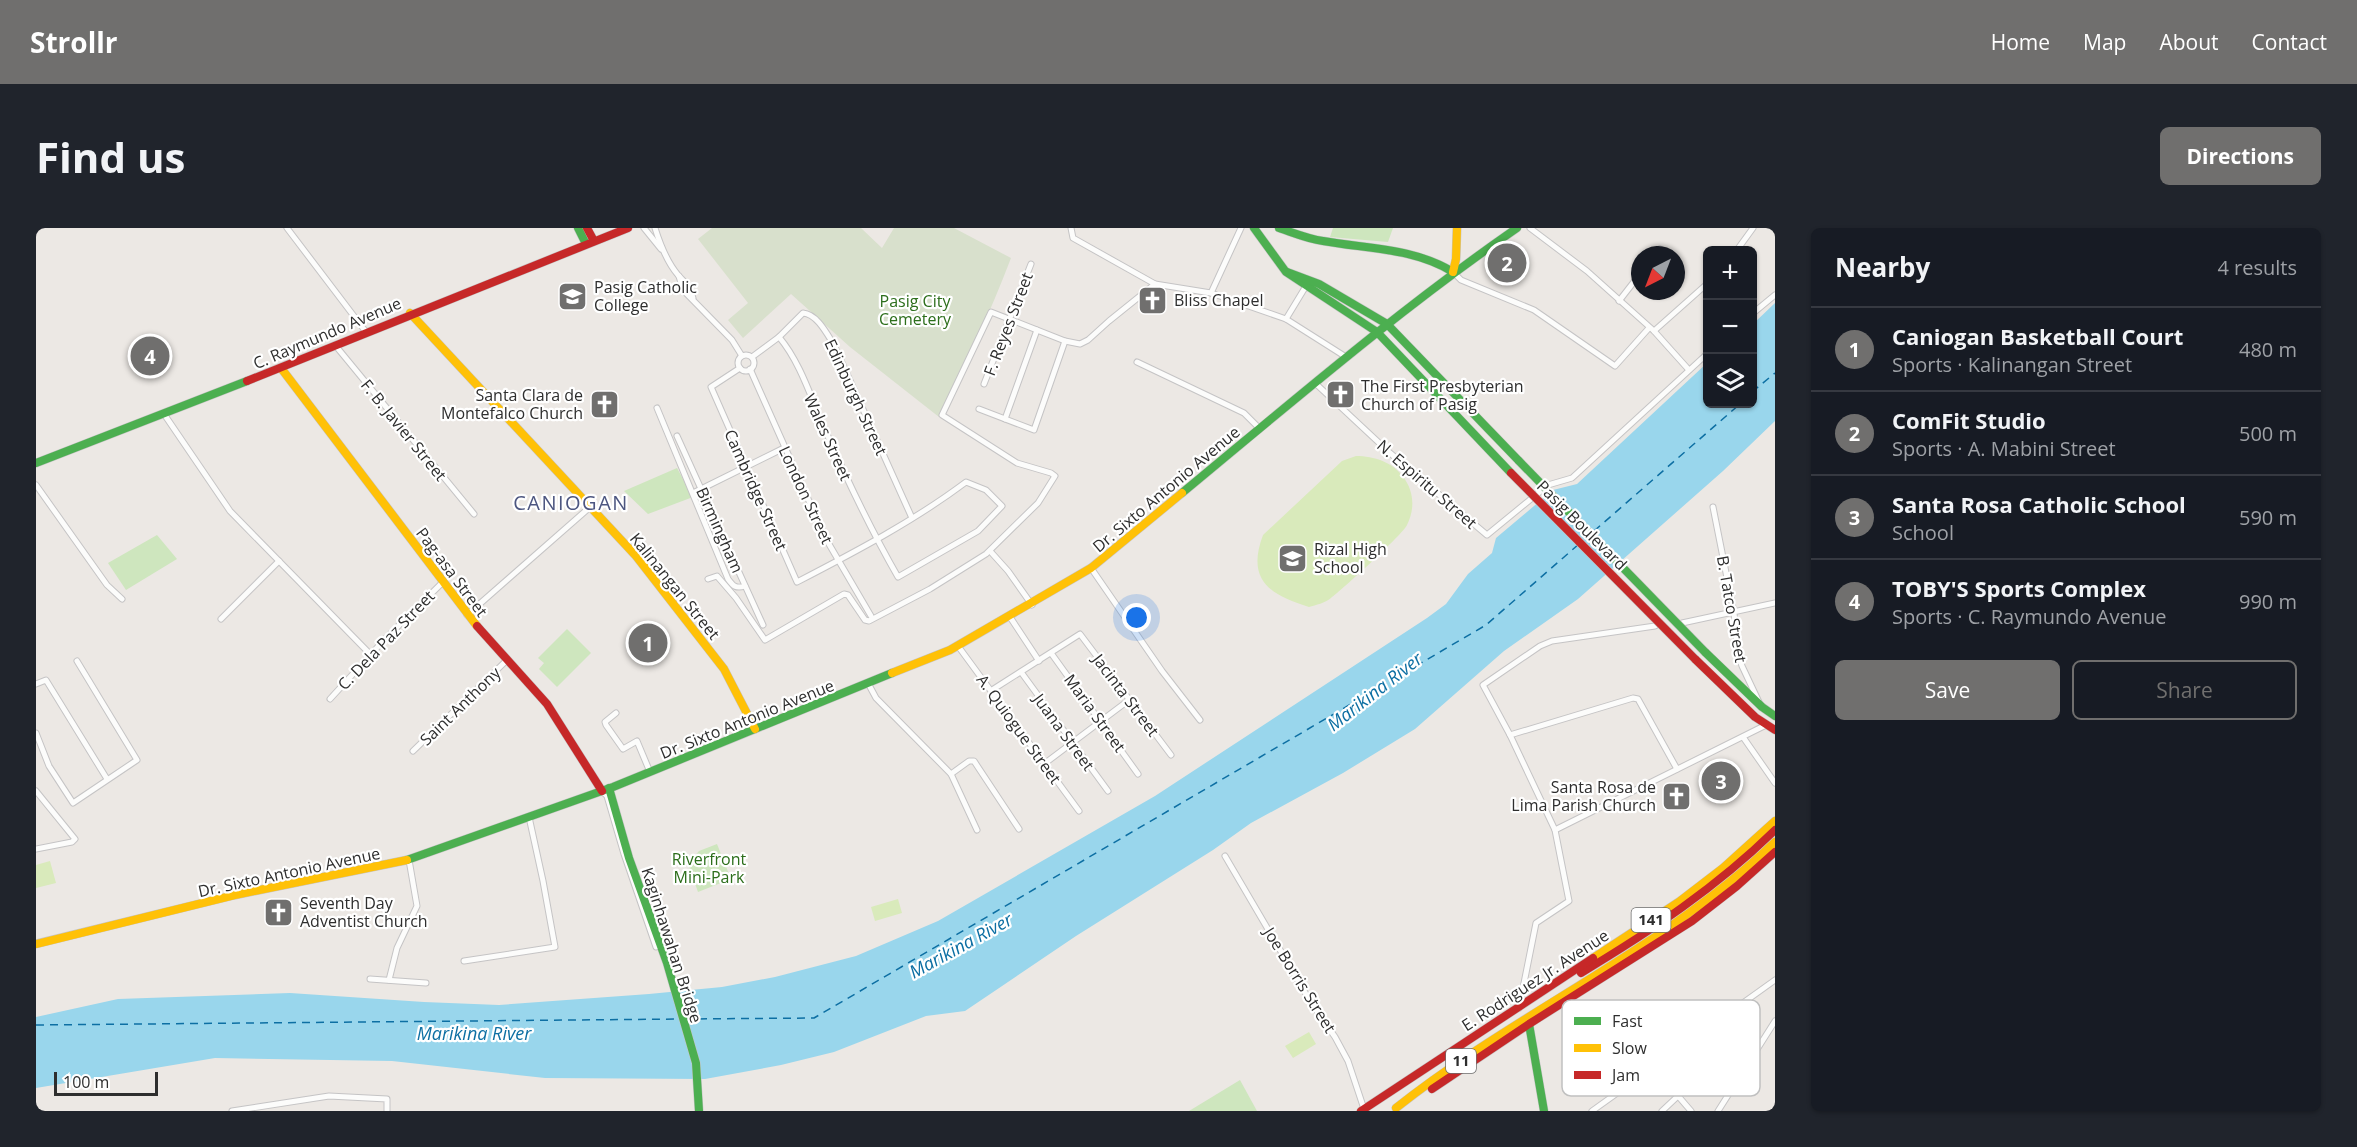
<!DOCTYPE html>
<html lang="en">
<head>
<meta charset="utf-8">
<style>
	body { margin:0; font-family:"Open Sans",sans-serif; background:#20242c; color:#f1f3f6 }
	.controls { position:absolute; right:18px; top:18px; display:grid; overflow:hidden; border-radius:9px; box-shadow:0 2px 4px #0004 }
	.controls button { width:54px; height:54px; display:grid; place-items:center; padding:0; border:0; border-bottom:2px solid #363941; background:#171b24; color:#f1f3f6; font:30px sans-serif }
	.compass { position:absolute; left:1595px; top:18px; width:54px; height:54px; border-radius:50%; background:#171b24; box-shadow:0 2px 4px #0004; rotate:222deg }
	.scale { position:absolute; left:18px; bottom:15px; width:104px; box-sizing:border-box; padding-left:6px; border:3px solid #2e2e2e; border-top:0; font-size:16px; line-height:21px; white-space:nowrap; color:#2e2e2e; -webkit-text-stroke:4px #fff; paint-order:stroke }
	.you { position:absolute; left:1101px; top:390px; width:21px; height:21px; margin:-15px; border:4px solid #fff; border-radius:50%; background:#1a73e8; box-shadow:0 0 0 9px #1a73e833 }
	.badge { display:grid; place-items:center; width:39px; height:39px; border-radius:50%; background:#706f6e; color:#fff; font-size:20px; font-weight:700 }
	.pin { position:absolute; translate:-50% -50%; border:3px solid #fff; box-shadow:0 2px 6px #0006 }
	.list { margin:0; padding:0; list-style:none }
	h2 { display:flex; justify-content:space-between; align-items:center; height:78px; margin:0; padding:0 24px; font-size:26px }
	h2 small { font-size:20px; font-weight:400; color:#9ea1a6 }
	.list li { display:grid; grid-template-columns:39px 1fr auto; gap:18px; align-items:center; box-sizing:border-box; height:84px; padding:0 24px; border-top:2px solid #363941 }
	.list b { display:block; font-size:22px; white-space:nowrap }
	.list p { margin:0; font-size:20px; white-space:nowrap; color:#9ea1a6 }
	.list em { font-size:20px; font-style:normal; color:#9ea1a6 }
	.actions { display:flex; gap:12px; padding:18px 24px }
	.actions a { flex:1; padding:14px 0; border:2px solid #706f6e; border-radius:9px; text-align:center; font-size:21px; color:#706f6e }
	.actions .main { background:#706f6e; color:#fff }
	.icon { flex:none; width:33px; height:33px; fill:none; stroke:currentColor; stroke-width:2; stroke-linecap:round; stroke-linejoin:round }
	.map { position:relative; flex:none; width:1739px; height:883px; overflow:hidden; border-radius:9px }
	header { display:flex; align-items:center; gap:36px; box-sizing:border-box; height:84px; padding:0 30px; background:#706f6e; color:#fff }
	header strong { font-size:28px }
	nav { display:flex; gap:33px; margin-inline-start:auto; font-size:21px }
	.intro { display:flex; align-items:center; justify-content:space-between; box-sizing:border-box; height:144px; padding:0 36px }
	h1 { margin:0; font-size:42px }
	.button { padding:15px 27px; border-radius:9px; background:#706f6e; color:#fff; font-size:21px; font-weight:700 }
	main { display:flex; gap:36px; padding:0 36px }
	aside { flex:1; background:#171b24; border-radius:9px; box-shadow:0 2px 4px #0004 }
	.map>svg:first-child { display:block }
	.green { fill:#cee6be }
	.cemetery { fill:#d8e0cc }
	.pitch { fill:#d9eabb }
	.water { fill:#99d6ec }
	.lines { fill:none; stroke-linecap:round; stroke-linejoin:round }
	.ferry { stroke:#0d6fa3; stroke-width:1.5; stroke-dasharray:8 6; stroke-linecap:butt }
	.street-casing { stroke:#c5c4c5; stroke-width:7 }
	.fast-casing { stroke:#c5c4c5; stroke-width:9 }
	.slow-casing { stroke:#c5c4c5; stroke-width:9 }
	.jam-casing { stroke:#c5c4c5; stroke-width:9 }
	.street { stroke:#fcfcfb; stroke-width:5 }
	.fast { stroke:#4caf50; stroke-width:8 }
	.slow { stroke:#ffc107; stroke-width:8 }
	.jam { stroke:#c62828; stroke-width:8 }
	.fast-bridge-casing { stroke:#c5c4c5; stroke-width:9; stroke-linecap:butt }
	.jam-bridge-casing { stroke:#c5c4c5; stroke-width:9; stroke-linecap:butt }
	.fast-bridge { stroke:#4caf50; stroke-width:8 }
	.jam-bridge { stroke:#c62828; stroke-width:8 }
	.labels { text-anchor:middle; stroke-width:4.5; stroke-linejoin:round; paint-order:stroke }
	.shield { fill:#fff; stroke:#6d6d6d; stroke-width:1.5 }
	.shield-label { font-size:15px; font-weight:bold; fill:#2e2e2e }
	.poi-label { font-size:16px; fill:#2e2e2e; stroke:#fff; text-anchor:start }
	.park-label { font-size:16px; fill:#2c6e1b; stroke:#fff }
	.street-label { font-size:16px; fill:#2e2e2e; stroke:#fff }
	.water-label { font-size:18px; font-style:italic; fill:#0d6fa3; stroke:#fff }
	.quarter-label { font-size:20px; letter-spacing:1.5px; fill:#4d5680; stroke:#fff }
	.key { fill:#fff; stroke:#c0c0c0; stroke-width:1.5 }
	.key-label { font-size:16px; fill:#2e2e2e }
</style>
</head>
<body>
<header>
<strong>Strollr</strong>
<nav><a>Home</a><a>Map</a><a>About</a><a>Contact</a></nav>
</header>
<div class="intro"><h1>Find us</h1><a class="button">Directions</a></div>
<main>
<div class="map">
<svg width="1739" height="883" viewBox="0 0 1739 883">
	<rect width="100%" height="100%" fill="#ece8e4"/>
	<g class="green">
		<polygon points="1297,0 1357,0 1352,14 1294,9"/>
		<polygon points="641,240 657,269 612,286 588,263"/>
		<polygon points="121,307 141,331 90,362 72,335"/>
		<polygon points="531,401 555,425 521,459 503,441 508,435 502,430"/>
		<polygon points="681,616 695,651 662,664 652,636 663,623"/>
		<polygon points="1204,852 1221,883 1153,883"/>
	</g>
	<path class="cemetery" d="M676,0H825L846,20L858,0H918L975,30C954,85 930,137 903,189L814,119L755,66L707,110L692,92L712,75L662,11Z"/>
	<g class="pitch">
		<path d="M1320,228C1338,228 1357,234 1368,250C1378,264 1379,281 1371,297C1367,306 1306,362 1295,370C1289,375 1280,377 1273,379C1234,367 1210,352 1227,307L1306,233Z"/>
		<polygon points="606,394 633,423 619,437 591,407"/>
		<polygon points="14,633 20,655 0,660 0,637"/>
		<polygon points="862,671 866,685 839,693 835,679"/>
		<polygon points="1273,804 1280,816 1257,830 1249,818"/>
	</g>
	<polygon class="water" points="1739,75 1739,193 1687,243 1542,371 1468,423 1379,501 1307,545 1215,595 1177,622 1040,708 929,783 890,788 798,824 745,837 669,851 509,850 356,833 179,830 0,860 0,789 82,771 254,765 388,774 463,777 613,766 686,759 739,749 820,728 902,693 1119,568 1391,390 1410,376 1432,346 1456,325 1460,310 1517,262 1541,256 1671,135 1672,176 1716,176 1717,96"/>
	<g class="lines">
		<g class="ferry">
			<polyline points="1716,164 1739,145"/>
			<polyline points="1558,303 1704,176"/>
			<polyline points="649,791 778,790 1450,397 1543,316"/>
			<polyline points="0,797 644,791"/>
		</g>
		<defs>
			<g id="street">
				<polyline points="251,0 330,104"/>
				<polyline points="608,0 625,21"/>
				<path d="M619,0C624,16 631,34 642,47C650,56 654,58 657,70"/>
				<polyline points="1035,0 1037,10 1119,56"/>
				<polyline points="1494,0 1551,43 1618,103 1653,142"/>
				<polyline points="1701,22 1717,0"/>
				<polyline points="1619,27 1624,21"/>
				<polyline points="1417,44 1425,52 1498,82 1579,138 1613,100"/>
				<polyline points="643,48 647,62 696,112 706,128"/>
				<polyline points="1175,65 1205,0"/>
				<polyline points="1583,73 1604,46"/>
				<polyline points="1716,86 1739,67"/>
				<polyline points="1250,91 1270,58"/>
				<polyline points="1618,103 1672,55"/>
				<polyline points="299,117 438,286"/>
				<circle cx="710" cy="135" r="8"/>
				<path d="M716,129L743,109L767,85C781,86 791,106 798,117L876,290"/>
				<polyline points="1101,134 1208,185 1224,201"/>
				<path d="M704,140L675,159L761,354C819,324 878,293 930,254L950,262L966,278L942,303L862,349C835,302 812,254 790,204C776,173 765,135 743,109"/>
				<polyline points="714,141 790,311 835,388"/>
				<polyline points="1279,155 1354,225 1451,307 1512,257 1536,250 1672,125"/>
				<polyline points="948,156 995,36"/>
				<path d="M621,180L692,351C697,358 700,361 709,358"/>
				<polyline points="943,181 998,202 1029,113"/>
				<polyline points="128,186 194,283 334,426"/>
				<polyline points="969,191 1001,102"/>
				<polyline points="641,208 727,397"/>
				<polyline points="0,257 71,357 86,371"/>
				<polyline points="657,265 748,220"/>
				<polyline points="1677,279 1698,385 1702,426 1706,438 1723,474"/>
				<polyline points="954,323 972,343 996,377"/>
				<polyline points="1055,340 1126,443 1164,492"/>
				<polyline points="672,351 681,348 700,370 729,412 808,366 812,367 829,392 833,393 894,361 950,326 1002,275 1019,248 1015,245 981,235 906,187 955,84 1029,113 1044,116 1052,112 1073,93 1119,56 1175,65 1250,91 1310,129"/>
				<polyline points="431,387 554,279"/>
				<polyline points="974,389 1003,433"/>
				<polyline points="185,391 243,333"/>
				<polyline points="1646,395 1739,375"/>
				<polyline points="922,418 1043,583"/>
				<polyline points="1015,425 1102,546"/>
				<polyline points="985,444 1072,563"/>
				<polyline points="0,456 10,452 71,551"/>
				<polyline points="833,457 840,470 915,546 941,602"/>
				<polyline points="956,462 1044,406 1135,527"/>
				<polyline points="294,471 349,411 407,354"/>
				<polyline points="580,485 569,494 570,497 587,521 601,513 614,544"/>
				<polyline points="0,505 13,538 37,575 101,532 41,433"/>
				<polyline points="1474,507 1597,470 1602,471 1641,541"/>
				<polyline points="1707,509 1739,555"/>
				<polyline points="377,523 471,432"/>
				<polyline points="1008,536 1093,472"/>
				<polyline points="915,546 933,533 938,533 983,601"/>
				<polyline points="0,563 39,611 36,614 0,621"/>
				<polyline points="566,563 571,568 588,626 620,719"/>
				<polyline points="1519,602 1730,497"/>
				<polyline points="1189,628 1274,773 1299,809 1312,833 1328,881"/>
				<polyline points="428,733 519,719 507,653 493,589"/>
				<polyline points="334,751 390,755"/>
				<polyline points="353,752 361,720 381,678 373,632"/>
				<polyline points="1483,780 1500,695 1533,673 1519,602 1474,507 1447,457 1504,418 1516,413 1619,398"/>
				<polyline points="1618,840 1655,883"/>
				<polyline points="196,883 293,868 351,871 351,883"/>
				<polyline points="1556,883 1739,752"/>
				<polyline points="1626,883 1642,868"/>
				<polyline points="1682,883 1739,793"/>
			</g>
			<g id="fast">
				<polyline points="542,0 550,16"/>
				<polyline points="1218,0 1250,44 1341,104 1475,245"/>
				<path d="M1243,0C1258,5 1272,11 1287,13C1332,21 1378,20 1417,44"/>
				<polyline points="1251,44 1283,56 1351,96 1483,233"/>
				<polyline points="0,235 211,153"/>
				<path d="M1146,265C1256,174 1364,81 1481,0"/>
				<polyline points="1669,424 1726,479 1739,488"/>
				<polyline points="573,560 593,630 631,735 660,835 663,883"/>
				<polyline points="371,632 577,559 856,445"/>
				<polyline points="1493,796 1508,883"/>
			</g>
			<g id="slow">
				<polyline points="1417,44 1420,31 1421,0"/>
				<polyline points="374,85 600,328 688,441 719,501"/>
				<polyline points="245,140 441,398"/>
				<polyline points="856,445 914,422 1055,340 1146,265"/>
				<polyline points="0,716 199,667 371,632"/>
				<polyline points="1557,730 1644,673 1687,640 1739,593"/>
				<path d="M1360,880C1481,784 1627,722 1739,614"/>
			</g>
			<g id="jam">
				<polyline points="551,0 558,13"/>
				<polyline points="211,153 592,0"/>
				<polyline points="441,398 511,476 566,563"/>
				<polyline points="1659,431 1719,489 1739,502"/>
				<path d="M1545,745C1615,703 1681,659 1739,602"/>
				<polyline points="1396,861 1493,796 1656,693 1701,658 1739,624"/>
				<polyline points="1325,883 1557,730"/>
			</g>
		</defs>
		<use href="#street" class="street-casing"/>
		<use href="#fast" class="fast-casing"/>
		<use href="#slow" class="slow-casing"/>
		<use href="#jam" class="jam-casing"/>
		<use href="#street" class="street"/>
		<use href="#fast" class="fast"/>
		<use href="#slow" class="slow"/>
		<use href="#jam" class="jam"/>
		<defs>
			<polyline id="fast-bridge" points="1483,233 1669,424"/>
			<polyline id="jam-bridge" points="1475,245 1659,431"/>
		</defs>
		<use href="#fast-bridge" class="fast-bridge-casing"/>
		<use href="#jam-bridge" class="jam-bridge-casing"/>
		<use href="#fast-bridge" class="fast-bridge"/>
		<use href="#jam-bridge" class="jam-bridge"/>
	</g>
	<defs>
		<symbol id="university-square" viewBox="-11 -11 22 22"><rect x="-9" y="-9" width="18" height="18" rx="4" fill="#706f6e" stroke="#fff"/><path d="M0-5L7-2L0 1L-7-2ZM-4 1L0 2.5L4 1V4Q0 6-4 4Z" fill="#fff"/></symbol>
		<symbol id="church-square" viewBox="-11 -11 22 22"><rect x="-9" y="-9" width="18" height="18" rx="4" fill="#706f6e" stroke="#fff"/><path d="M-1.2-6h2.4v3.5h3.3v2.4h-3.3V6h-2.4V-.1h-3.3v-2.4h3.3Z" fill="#fff"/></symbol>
		<symbol id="school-square" viewBox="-11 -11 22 22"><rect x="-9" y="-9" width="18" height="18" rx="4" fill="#706f6e" stroke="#fff"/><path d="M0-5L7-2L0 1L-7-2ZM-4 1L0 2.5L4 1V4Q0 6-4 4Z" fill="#fff"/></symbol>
	</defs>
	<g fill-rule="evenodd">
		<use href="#university-square" x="520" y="52" width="33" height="33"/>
		<use href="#church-square" x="1100" y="56" width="33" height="33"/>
		<use href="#church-square" x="1288" y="150" width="33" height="33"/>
		<use href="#church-square" x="552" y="160" width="33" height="33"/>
		<use href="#school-square" x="1240" y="314" width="33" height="33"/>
		<use href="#church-square" x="1624" y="552" width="33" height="33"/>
		<use href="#church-square" x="226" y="668" width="33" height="33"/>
	</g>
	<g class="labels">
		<g class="shield">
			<rect x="1595.5" y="680" width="39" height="24" rx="4.5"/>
			<rect x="1410" y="821" width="30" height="24" rx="4.5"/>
		</g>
		<g class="shield-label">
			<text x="1615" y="697">141</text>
			<text x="1425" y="838">11</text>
		</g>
		<g class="poi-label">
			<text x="558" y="65">Pasig Catholic<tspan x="558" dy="18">College</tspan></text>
			<text x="1138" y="78">Bliss Chapel</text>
			<text x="1325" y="164">The First Presbyterian<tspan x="1325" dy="18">Church of Pasig</tspan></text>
			<text x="547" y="173" text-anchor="end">Santa Clara de<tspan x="547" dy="18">Montefalco Church</tspan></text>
			<text x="1278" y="327">Rizal High<tspan x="1278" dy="18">School</tspan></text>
			<text x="1620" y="565" text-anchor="end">Santa Rosa de<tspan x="1620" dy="18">Lima Parish Church</tspan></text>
			<text x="264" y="681">Seventh Day<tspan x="264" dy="18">Adventist Church</tspan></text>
		</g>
		<g class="park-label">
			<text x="879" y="79">Pasig City<tspan x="879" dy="18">Cemetery</tspan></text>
			<text x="673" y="637">Riverfront<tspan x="673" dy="18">Mini-Park</tspan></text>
		</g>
		<g class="street-label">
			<text transform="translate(972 96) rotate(-69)" y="6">F. Reyes Street</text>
			<text transform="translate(291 105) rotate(-23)" y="6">C. Raymundo Avenue</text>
			<text transform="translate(820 169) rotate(65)" y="6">Edinburgh Street</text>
			<text transform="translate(368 202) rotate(51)" y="6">F. B. Javier Street</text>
			<text transform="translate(792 209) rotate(66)" y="6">Wales Street</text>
			<text transform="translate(1391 256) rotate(41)" y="6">N. Espiritu Street</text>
			<text transform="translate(1130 261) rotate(-40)" y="6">Dr. Sixto Antonio Avenue</text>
			<text transform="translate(720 262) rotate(66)" y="6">Cambridge Street</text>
			<text transform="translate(770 267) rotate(65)" y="6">London Street</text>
			<text transform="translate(1546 297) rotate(45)" y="6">Pasig Boulevard</text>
			<text transform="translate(684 302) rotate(66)" y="6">Birmingham</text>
			<text transform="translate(416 344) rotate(53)" y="6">Pag-asa Street</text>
			<text transform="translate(639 358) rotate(51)" y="6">Kalinangan Street</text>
			<text transform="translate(1696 381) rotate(80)" y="6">B. Tatco Street</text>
			<text transform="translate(350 412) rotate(-46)" y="6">C. Dela Paz Street</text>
			<text transform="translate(1090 467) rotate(53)" y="6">Jacinta Street</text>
			<text transform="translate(424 478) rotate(-44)" y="6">Saint Anthony</text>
			<text transform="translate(1059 485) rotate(54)" y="6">Maria Street</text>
			<text transform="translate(711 491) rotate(-22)" y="6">Dr. Sixto Antonio Avenue</text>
			<text transform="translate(983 501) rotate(54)" y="6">A. Quiogue Street</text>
			<text transform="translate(1028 504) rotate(54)" y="6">Juana Street</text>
			<text transform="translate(253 644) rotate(-12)" y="6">Dr. Sixto Antonio Avenue</text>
			<text transform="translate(636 717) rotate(72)" y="6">Kaginhawahan Bridge</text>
			<text transform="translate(1264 752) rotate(58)" y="6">Joe Borris Street</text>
			<text transform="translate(1499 752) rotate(-33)" y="6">E. Rodriguez Jr. Avenue</text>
		</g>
		<g class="water-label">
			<text transform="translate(1339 464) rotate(-38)" y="6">Marikina River</text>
			<text transform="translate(925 718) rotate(-29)" y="6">Marikina River</text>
			<text x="438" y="812">Marikina River</text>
		</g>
		<g class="quarter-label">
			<text x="535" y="282">CANIOGAN</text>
		</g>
	</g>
	<rect x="1526" y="772" width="198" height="96" rx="9" class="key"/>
	<rect x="1538" y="789" width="27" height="8" fill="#4caf50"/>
	<rect x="1538" y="816" width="27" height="8" fill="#ffc107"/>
	<rect x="1538" y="843" width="27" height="8" fill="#c62828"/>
	<g class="key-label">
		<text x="1576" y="799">Fast</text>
		<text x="1576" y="826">Slow</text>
		<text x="1576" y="853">Jam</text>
	</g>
</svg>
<div class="controls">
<button>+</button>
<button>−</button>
<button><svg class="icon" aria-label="layers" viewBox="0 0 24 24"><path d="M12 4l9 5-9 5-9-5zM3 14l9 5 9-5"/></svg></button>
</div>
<svg class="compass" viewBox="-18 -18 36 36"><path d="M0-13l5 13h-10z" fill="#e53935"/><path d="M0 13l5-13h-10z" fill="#9ea1a6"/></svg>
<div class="scale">100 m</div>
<div class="you"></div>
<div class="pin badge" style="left:612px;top:415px">1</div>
<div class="pin badge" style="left:1471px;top:35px">2</div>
<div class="pin badge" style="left:1685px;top:553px">3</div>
<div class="pin badge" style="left:114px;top:128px">4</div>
</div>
<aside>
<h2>Nearby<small>4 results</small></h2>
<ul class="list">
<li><span class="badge">1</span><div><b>Caniogan Basketball Court</b><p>Sports · Kalinangan Street</p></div><em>480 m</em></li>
<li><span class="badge">2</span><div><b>ComFit Studio</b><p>Sports · A. Mabini Street</p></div><em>500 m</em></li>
<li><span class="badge">3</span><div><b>Santa Rosa Catholic School</b><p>School</p></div><em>590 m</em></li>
<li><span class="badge">4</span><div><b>TOBY'S Sports Complex</b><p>Sports · C. Raymundo Avenue</p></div><em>990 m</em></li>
</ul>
<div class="actions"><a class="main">Save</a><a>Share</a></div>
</aside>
</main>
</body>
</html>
